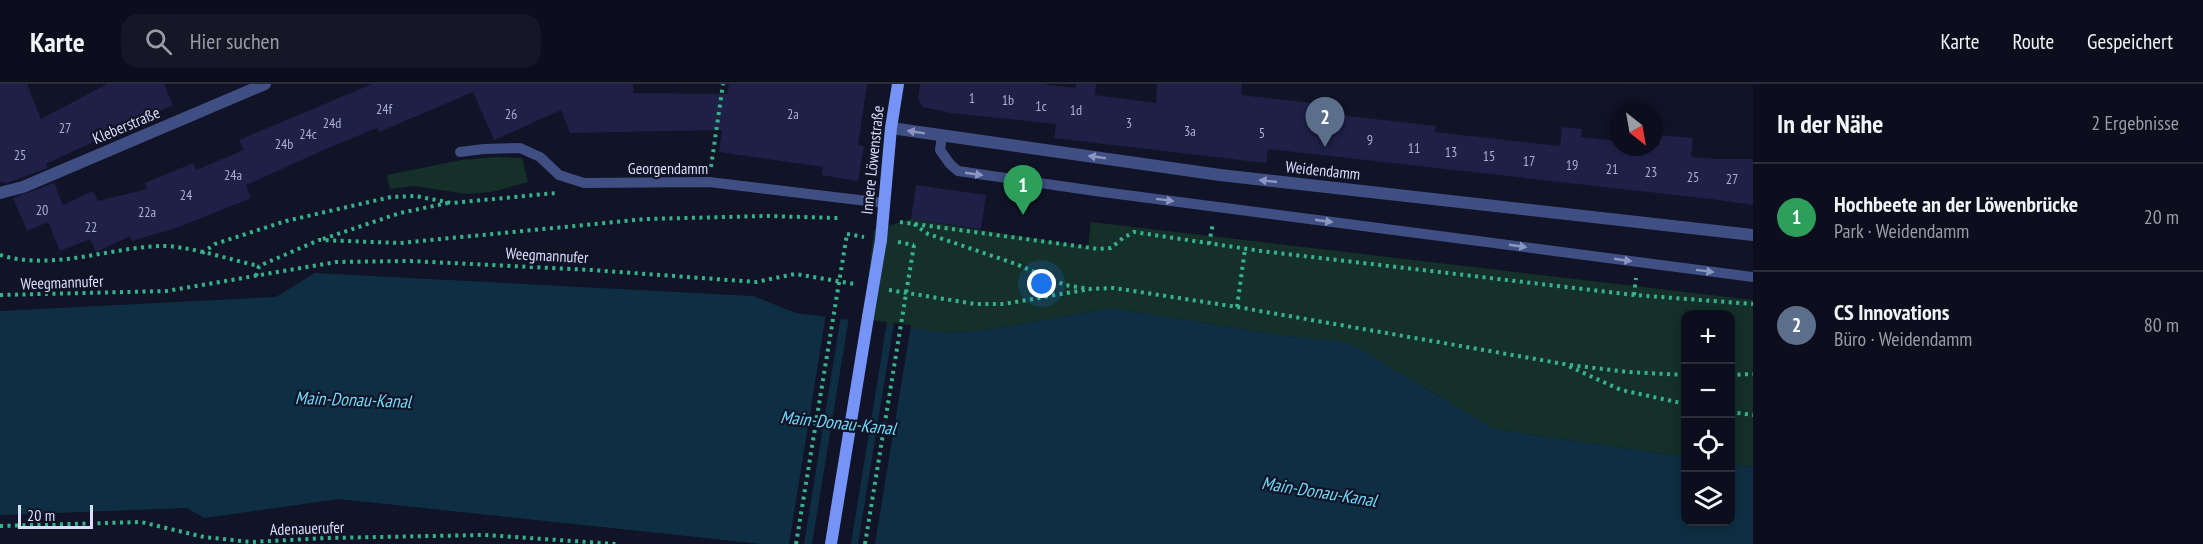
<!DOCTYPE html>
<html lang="de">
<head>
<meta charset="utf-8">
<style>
	body { margin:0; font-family:"PT Sans Narrow",sans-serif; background:#161726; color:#f1f3f6 }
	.controls { position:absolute; right:18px; bottom:18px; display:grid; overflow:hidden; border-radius:12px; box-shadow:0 3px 15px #0003 }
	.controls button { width:54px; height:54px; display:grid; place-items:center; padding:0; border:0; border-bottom:2px solid #2d2e3b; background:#0d0e1d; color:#f1f3f6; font:30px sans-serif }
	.compass { position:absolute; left:1609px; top:18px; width:54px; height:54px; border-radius:50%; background:#0d0e1d; box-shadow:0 3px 15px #0003; rotate:149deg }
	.scale { position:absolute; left:18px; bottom:15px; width:75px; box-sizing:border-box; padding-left:6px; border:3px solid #d9defd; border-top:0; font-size:16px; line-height:21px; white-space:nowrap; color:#d9defd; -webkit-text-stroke:4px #111327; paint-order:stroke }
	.you { position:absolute; left:1042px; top:200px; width:21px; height:21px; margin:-15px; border:4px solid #fff; border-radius:50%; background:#1a73e8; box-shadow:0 0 0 9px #1a73e833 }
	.badge { display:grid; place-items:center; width:39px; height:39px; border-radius:50%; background:#b45309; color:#fff; font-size:20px; font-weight:700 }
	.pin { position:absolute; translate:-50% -50px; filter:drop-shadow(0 2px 3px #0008) }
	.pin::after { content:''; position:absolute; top:32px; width:21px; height:18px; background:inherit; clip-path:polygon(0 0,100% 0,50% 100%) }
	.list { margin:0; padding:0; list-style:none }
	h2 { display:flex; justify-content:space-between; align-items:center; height:78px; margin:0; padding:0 24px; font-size:26px }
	h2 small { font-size:20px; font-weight:400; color:#9a9ca4 }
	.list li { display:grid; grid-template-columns:39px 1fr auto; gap:18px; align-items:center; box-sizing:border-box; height:108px; padding:0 24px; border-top:2px solid #2d2e3b }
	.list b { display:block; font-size:22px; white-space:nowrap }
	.list p { margin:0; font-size:20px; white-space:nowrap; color:#9a9ca4 }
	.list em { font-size:20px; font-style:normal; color:#9a9ca4 }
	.icon { flex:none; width:33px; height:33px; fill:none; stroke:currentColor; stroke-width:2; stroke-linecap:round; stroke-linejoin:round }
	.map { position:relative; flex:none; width:1753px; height:460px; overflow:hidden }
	header { display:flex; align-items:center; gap:36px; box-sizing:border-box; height:84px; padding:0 30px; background:#0d0e1d; border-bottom:2px solid #2d2e3b }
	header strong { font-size:28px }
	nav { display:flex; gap:33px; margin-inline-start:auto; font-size:21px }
	.search { width:420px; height:54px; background:#161726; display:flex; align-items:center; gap:15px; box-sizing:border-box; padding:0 21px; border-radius:18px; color:#9a9ca4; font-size:22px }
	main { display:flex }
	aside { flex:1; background:#0d0e1d }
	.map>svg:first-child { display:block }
	.green { fill:#143028 }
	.water { fill:#0e2f43 }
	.pier { fill:#111327 }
	.building { fill:#1e2047 }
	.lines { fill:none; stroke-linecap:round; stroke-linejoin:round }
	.path { stroke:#37b38c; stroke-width:4; stroke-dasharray:3 4.5; stroke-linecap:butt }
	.lane { stroke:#3f4e83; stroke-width:10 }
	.street { stroke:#3f4e83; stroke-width:12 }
	.secondary { stroke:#7693f7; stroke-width:12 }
	.path-bridge { stroke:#37b38c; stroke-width:4; stroke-dasharray:3 4.5; stroke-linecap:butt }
	.secondary-bridge { stroke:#7693f7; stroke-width:12 }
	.oneway { fill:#8c96c0 }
	.labels { text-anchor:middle; stroke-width:4.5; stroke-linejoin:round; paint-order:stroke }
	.number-label { font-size:14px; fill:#aaaed0 }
	.street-label { font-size:16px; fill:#d9defd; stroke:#111327 }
	.water-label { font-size:18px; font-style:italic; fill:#6ddaf7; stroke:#111327 }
</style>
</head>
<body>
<header>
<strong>Karte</strong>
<div class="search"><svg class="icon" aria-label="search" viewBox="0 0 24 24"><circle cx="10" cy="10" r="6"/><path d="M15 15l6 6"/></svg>Hier suchen</div>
<nav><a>Karte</a><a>Route</a><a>Gespeichert</a></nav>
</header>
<main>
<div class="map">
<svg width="1753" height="460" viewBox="0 0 1753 460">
	<rect width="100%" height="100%" fill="#111327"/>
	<g class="green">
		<polygon points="496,73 522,74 528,98 492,108 466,110 414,102 390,105 387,91 461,76"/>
		<polygon points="911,135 1088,163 1091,138 1753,216 1753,383 1731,380 1730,231 1686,231 1685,373 1494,345 1353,261 1326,256 1286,252 1111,224 993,245 950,249 863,238 874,146"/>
	</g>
	<polygon class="water" points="315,189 753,212 796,229 950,249 993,245 1111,224 1286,252 1332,256 1353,261 1494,345 1685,373 1686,438 1730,438 1731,380 1753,383 1753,460 762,460 339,415 204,434 187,424 0,431 0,227 276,213"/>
	<g class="pier">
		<polygon points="826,230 841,232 804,460 789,460"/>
		<polygon points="849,233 887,238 851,460 812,460"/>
		<polygon points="894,239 911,241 875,460 858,460"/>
	</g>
	<g class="building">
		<polygon points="0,0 27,0 41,35 107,0 164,0 173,21 46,80 48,84 7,99 0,98"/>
		<polygon points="372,0 633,0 633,9 727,10 729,0 867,0 858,61 864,62 858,97 822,91 823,83 719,68 722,46 570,49 561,26 494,56 473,8 379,48 377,44 328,64 246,101 251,114 179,143 132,157 130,152 96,168 90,155 60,167 48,138 27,147 13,114 54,99 63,121 93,107 98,117 147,105 145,99 193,79 196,86 244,66 239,56"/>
		<polygon points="920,0 1041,0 1075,4 1076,0 1096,0 1095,11 1156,19 1157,0 1242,0 1241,11 1340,22 1339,31 1436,42 1435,48 1560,62 1562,43 1582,45 1581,53 1618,57 1618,63 1654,63 1654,60 1659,61 1660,51 1693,54 1691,73 1715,75 1753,75 1753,121 1711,115 1268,65 1266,79 1054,54 1056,40 951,29 923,23 918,15"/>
		<polygon points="916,101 986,111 981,145 911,135"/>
	</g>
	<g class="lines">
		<g class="path">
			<polyline points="711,83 723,0"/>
			<polyline points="900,138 1099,165 1111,164 1123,154 1134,148 1261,167 1634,211 1753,220"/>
			<polyline points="914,140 928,150 1016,180 1065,201 1090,205 1114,204 1237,223 1564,280 1621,306 1686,320"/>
			<polyline points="847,150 864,153"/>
			<polyline points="323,155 400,129 448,119"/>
			<polyline points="898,158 914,161"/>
			<polyline points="1209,160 1213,139"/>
			<polyline points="202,169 215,160 286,137 391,113 415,112 452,119 556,109"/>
			<path d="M0,171C53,187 107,164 160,162C186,161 231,176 259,182"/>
			<polyline points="256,192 259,182 319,156 400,159 646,135 767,132 838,134"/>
			<polyline points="889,206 975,220 1004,220 1090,205"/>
			<polyline points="0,211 167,207 336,178 410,177 592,186 756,198 795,190 855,200"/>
			<polyline points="1634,211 1636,194"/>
			<polyline points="1237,223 1245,165"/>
			<polyline points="1570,281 1628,288 1686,291"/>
			<polyline points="1730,291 1753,290"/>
			<polyline points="1730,328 1753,331"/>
			<polyline points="0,442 141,438 204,453 251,458 327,454 484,451 617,460"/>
		</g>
		<g class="lane">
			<polyline points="942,52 940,66 950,80 958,87 1095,107 1753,193"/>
			<polyline points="460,68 484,65 520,64 540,73 559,91 584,99 709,98 884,119"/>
		</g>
		<g class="street">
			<polyline points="891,44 1220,91 1753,151"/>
			<polyline points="0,109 23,103 265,0"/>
		</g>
		<g class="secondary">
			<polyline points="881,156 891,44 898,0"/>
			<polyline points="831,460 868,233"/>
		</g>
		<g class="path-bridge">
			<polyline points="796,460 847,150"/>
			<polyline points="865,460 914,161"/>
		</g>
		<polyline class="secondary-bridge" points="868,233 881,156"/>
	</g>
	<defs><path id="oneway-solid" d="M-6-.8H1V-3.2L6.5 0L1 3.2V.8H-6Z" transform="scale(1.5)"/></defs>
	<g class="oneway">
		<use href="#oneway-solid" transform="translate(916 48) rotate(-171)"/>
		<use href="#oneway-solid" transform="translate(1097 73) rotate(-172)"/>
		<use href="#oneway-solid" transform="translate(974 90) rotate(8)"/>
		<use href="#oneway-solid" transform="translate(1268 97) rotate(-174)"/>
		<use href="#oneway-solid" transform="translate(1165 116) rotate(7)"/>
		<use href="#oneway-solid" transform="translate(1324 137) rotate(8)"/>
		<use href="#oneway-solid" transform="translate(1518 162) rotate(8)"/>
		<use href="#oneway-solid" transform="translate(1623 176) rotate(8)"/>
		<use href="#oneway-solid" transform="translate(1705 187) rotate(7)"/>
	</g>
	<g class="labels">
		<g class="number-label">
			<text x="972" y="19">1</text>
			<text x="1008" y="21">1b</text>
			<text x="1041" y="27">1c</text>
			<text x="384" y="30">24f</text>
			<text x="1076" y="31">1d</text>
			<text x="511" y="35">26</text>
			<text x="793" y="35">2a</text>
			<text x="332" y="44">24d</text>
			<text x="1129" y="44">3</text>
			<text x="65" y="49">27</text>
			<text x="1190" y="52">3a</text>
			<text x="1262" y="54">5</text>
			<text x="308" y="55">24c</text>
			<text x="1370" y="61">9</text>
			<text x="284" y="65">24b</text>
			<text x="1414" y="69">11</text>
			<text x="1451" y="73">13</text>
			<text x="20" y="76">25</text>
			<text x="1489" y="77">15</text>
			<text x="1529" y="82">17</text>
			<text x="1572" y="86">19</text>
			<text x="1612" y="90">21</text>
			<text x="1651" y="93">23</text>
			<text x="233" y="96">24a</text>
			<text x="1693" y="98">25</text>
			<text x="1732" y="100">27</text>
			<text x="186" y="116">24</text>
			<text x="42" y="131">20</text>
			<text x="147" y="133">22a</text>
			<text x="91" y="148">22</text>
		</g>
		<g class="street-label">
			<text transform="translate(126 41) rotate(-23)" y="6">Kleberstraße</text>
			<text transform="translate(872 76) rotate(-84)" y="6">Innere Löwenstraße</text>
			<text x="668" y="90">Georgendamm</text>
			<text transform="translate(1323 86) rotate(6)" y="6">Weidendamm</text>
			<text transform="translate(547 171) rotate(3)" y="6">Weegmannufer</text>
			<text transform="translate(62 198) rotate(-2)" y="6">Weegmannufer</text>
			<text transform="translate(307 444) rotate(-2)" y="6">Adenauerufer</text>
		</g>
		<g class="water-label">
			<text transform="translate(353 316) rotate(2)" y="6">Main-Donau-Kanal</text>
			<text transform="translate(838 339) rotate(6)" y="6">Main-Donau-Kanal</text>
			<text transform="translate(1319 408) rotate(9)" y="6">Main-Donau-Kanal</text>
		</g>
	</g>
</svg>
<div class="controls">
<button>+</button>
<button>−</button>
<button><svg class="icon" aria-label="locate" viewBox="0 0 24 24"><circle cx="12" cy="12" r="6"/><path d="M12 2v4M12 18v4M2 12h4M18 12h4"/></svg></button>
<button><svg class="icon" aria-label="layers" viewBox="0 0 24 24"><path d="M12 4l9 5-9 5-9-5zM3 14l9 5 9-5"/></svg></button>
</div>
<svg class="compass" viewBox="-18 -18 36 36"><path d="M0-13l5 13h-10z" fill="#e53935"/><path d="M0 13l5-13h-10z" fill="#9a9ca4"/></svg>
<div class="scale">20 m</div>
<div class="you"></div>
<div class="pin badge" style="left:1023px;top:131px;background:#2e9e5b">1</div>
<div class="pin badge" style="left:1325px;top:63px;background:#5c6f8a">2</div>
</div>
<aside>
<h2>In der Nähe<small>2 Ergebnisse</small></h2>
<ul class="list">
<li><span class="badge" style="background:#2e9e5b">1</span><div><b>Hochbeete an der Löwenbrücke</b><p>Park · Weidendamm</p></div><em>20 m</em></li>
<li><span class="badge" style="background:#5c6f8a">2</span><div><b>CS Innovations</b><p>Büro · Weidendamm</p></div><em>80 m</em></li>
</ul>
</aside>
</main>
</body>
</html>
